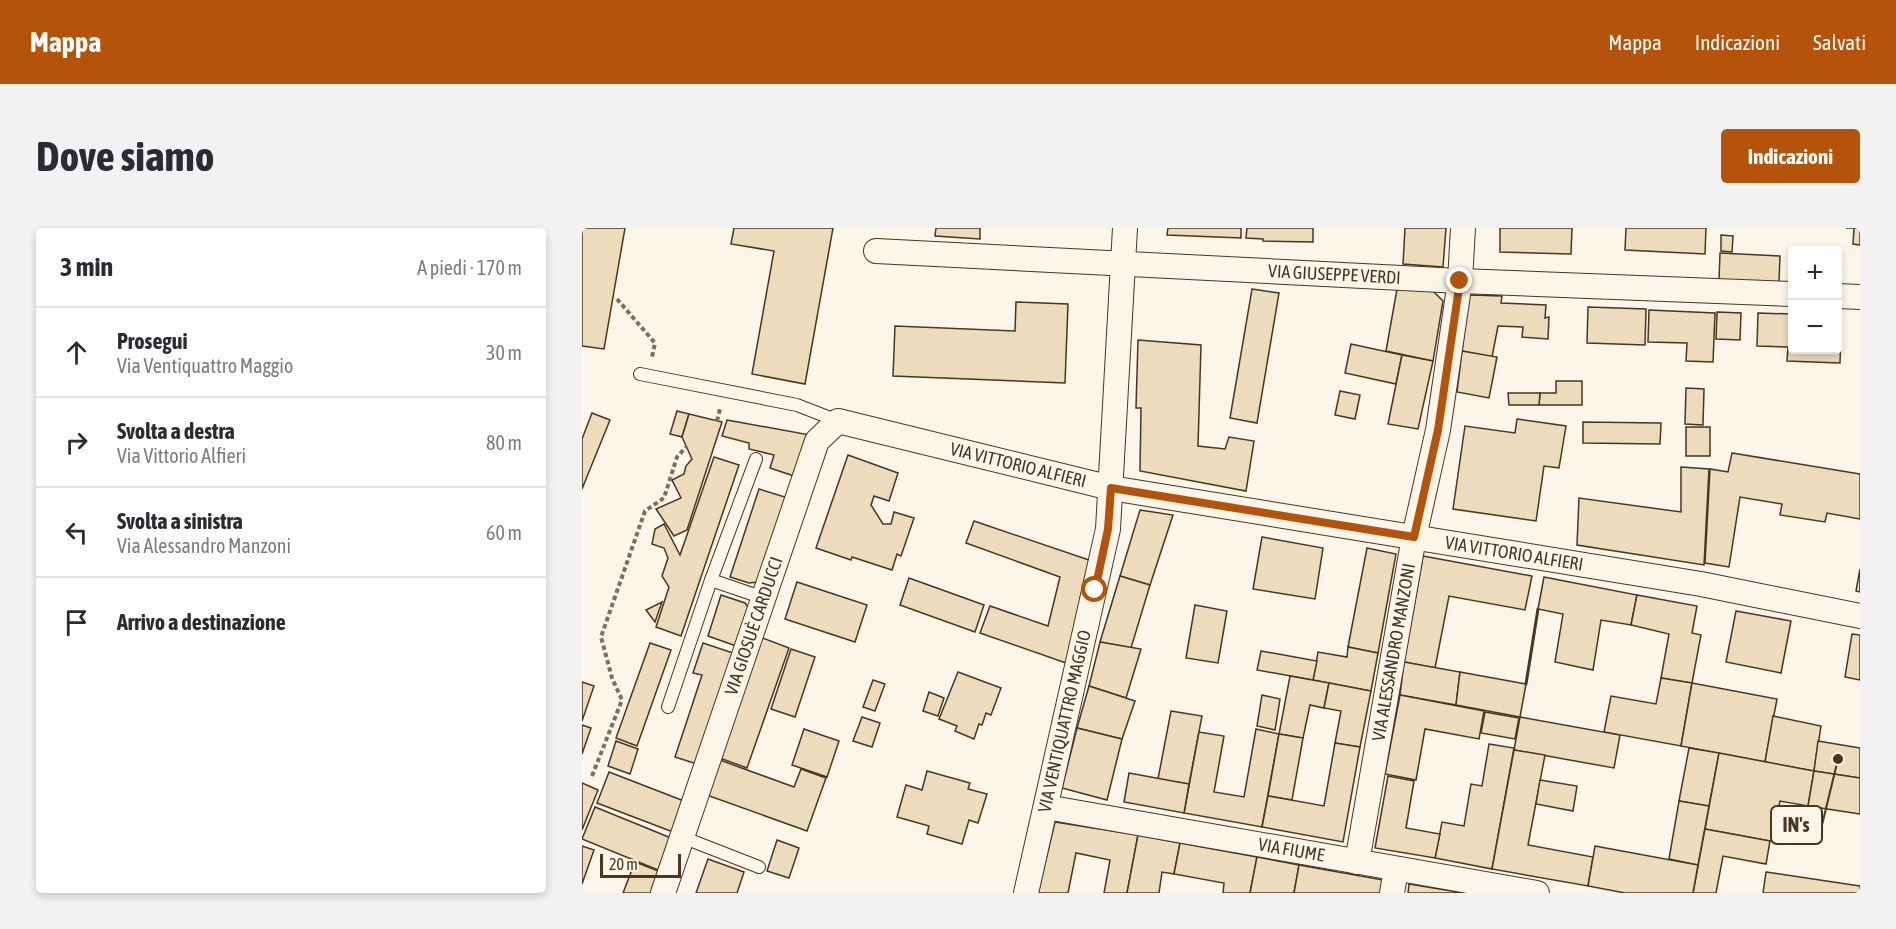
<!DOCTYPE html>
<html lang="it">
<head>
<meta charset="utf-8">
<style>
	body { margin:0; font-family:"Asap Condensed",sans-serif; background:#f2f2f3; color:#2b2b33 }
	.controls { position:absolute; right:18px; top:18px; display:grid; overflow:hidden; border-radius:6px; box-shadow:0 3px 9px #0003 }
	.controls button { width:54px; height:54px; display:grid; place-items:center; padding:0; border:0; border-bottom:2px solid #e1e1e2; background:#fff; color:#2b2b33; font:30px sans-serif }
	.scale { position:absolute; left:18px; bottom:15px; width:81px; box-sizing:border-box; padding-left:6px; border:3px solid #4a3520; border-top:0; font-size:16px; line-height:21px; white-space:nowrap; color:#4a3520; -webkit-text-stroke:4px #fbf6e9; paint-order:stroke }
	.stop { position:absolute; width:18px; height:18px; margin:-14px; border:4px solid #b45309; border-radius:50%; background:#fff }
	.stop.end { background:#b45309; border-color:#fff; box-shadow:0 2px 6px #0008 }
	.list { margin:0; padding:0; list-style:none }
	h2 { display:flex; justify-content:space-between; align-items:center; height:78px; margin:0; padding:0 24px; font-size:26px }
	h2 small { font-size:20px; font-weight:400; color:#7c7c81 }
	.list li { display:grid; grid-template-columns:39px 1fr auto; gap:18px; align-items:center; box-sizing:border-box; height:90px; padding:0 24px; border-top:2px solid #e1e1e2 }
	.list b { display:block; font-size:22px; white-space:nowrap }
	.list p { margin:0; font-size:20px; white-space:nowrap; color:#7c7c81 }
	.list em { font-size:20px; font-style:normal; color:#7c7c81 }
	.icon { flex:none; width:33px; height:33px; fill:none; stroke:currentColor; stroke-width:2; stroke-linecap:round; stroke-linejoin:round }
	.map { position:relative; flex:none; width:1278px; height:665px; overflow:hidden; border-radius:6px }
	header { display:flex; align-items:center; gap:36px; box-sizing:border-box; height:84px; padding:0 30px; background:#b45309; color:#fff }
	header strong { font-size:28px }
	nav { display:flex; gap:33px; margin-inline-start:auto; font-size:21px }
	.intro { display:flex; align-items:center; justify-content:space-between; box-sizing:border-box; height:144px; padding:0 36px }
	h1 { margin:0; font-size:42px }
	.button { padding:15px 27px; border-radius:6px; background:#b45309; color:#fff; font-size:21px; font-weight:700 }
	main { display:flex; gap:36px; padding:0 36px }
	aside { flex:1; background:#fff; border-radius:6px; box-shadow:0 3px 9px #0003 }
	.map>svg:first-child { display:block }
	.building { fill:#ecdcbc; stroke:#4a3520; stroke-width:1.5 }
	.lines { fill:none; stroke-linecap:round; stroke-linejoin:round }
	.service-casing { stroke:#4a3520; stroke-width:14 }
	.minor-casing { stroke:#4a3520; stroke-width:26 }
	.path { stroke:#7f6f5c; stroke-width:4; stroke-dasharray:4.5 3; stroke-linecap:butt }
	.service { stroke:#fbf6e9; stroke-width:12 }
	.minor { stroke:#fbf6e9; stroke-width:24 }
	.wall { stroke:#4a3520; stroke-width:3 }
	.route { stroke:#b45309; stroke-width:8 }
	.labels { text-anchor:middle; stroke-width:4.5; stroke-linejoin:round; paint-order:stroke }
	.street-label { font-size:18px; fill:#4a3520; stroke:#fbf6e9 }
	.leader { fill:none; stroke:#4a3520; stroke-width:2 }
	.callout-dot { fill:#4a3520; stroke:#fbf6e9; stroke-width:2 }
	.callout { fill:#fbf6e9; stroke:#4a3520; stroke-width:2 }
	.callout-label { font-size:20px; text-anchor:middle; font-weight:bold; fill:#4a3520 }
</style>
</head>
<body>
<header>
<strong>Mappa</strong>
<nav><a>Mappa</a><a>Indicazioni</a><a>Salvati</a></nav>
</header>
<div class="intro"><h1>Dove siamo</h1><a class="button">Indicazioni</a></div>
<main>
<aside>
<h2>3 min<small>A piedi · 170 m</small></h2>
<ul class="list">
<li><svg class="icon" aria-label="ahead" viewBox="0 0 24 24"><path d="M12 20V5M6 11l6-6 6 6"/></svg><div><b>Prosegui</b><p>Via Ventiquattro Maggio</p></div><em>30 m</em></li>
<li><svg class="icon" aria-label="right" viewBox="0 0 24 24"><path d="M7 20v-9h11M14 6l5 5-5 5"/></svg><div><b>Svolta a destra</b><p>Via Vittorio Alfieri</p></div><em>80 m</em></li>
<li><svg class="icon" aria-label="left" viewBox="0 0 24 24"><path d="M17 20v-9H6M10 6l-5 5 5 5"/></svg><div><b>Svolta a sinistra</b><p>Via Alessandro Manzoni</p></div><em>60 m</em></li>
<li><svg class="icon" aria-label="arrive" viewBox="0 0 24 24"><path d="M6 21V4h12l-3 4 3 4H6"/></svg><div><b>Arrivo a destinazione</b></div></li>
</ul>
</aside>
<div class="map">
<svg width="1278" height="665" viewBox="0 0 1278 665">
	<rect width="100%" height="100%" fill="#fbf6e9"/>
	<g class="building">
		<polygon points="0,0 43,0 22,121 0,118"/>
		<polygon points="152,0 251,0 223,156 170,146 192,23 149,16"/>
		<polygon points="354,0 398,0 398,11 353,8"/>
		<polygon points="586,0 659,0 659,10 585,7"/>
		<polygon points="665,0 731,0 731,14 681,13 681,11 664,10"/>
		<polygon points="823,0 864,0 861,39 821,36"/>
		<polygon points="918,0 990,0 989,26 918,24"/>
		<polygon points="1044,0 1124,0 1123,26 1043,22"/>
		<polygon points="1264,0 1278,0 1278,17 1271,16 1272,0"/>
		<polygon points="1139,7 1151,8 1150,24 1139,23"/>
		<polygon points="1138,25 1198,28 1197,54 1137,52"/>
		<polygon points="670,61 697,65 675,195 648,190"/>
		<polygon points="815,61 849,61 861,73 851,133 804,123"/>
		<polygon points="887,67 920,68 919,75 964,77 963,90 967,89 966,111 940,109 941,99 916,98 910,129 880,123"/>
		<polygon points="434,74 486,76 483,155 311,148 313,98 433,103"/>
		<polygon points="1006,79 1064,81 1063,117 1005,115"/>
		<polygon points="1067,82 1133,85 1131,134 1104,133 1105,115 1066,114"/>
		<polygon points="1135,84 1159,85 1158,112 1134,111"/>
		<polygon points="1176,85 1210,86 1210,122 1256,122 1256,103 1259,103 1258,135 1205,133 1206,119 1175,118"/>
		<polygon points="556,112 619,117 616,218 643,221 647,209 672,213 664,263 558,243 559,180 554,180"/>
		<polygon points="769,116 820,127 814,156 763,145"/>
		<polygon points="880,123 915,129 907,170 875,164"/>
		<polygon points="820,127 851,133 836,201 806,196"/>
		<polygon points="974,153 1000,153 1000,177 957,177 958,165 974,165"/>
		<polygon points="1104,160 1122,161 1121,197 1103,196"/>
		<polygon points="758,163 778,167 773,191 753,187"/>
		<polygon points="926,165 958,165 957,177 927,177"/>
		<polygon points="95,183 107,186 100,209 88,206"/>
		<polygon points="10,185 28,192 0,261 0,211"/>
		<polygon points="107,186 140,194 105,302 92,308 74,281 99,270 90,252 102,246 104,238 110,231 100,209"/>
		<polygon points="935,191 984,198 977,240 962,238 954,293 871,281 883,198 933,205"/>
		<polygon points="145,192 228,207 215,249 188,240 192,227 167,221 167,215 140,208"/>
		<polygon points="1001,194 1079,195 1078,216 1001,215"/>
		<rect x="1104" y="199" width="24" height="29"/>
		<polygon points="1150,225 1278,246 1278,291 1245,285 1243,294 1198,287 1200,276 1158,269 1147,339 1123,335 1128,241 1146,244"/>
		<polygon points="266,227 316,245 307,273 292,268 289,277 301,296 309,296 312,284 332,290 319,328 315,326 310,342 270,329 269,332 234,320"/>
		<polygon points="132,229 157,237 99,408 74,399 87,359 80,348 86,330 82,320 70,316 73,301 82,296 98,327"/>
		<polygon points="1099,239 1127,241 1122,337 995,317 997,270 1099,284"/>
		<polygon points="177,261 206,270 176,354 167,355 148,349"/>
		<polygon points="558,282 591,287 568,357 538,348"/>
		<polygon points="392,293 507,332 484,435 398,405 408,378 466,398 478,349 384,315"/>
		<polygon points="680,309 741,320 733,371 671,361"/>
		<polygon points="785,320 814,326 796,425 766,419"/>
		<polygon points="841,328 950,348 943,382 867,368 853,440 822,434"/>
		<polygon points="1278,341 1278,364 1274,363"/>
		<polygon points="538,348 568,357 549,420 518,414"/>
		<polygon points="962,349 1055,367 1049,397 1019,392 1011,442 973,434 981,386 956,381"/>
		<polygon points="327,350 402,377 393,404 318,377"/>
		<polygon points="215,354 285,377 273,414 203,391"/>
		<polygon points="139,367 163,375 169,383 157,419 126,408"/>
		<polygon points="1055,367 1115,378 1110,405 1119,407 1110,455 1079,450 1087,406 1049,397"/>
		<polygon points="80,374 73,394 64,382"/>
		<polygon points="613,377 645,383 636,435 604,430"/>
		<polygon points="1154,383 1209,393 1199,445 1144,434"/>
		<polygon points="1270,406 1278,407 1278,452 1263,449"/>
		<polygon points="178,409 207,420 165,540 135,529"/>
		<polygon points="518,414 559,421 544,470 507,458"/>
		<polygon points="68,415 89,422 55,518 34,510"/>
		<polygon points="121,415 154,426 118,537 93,529 120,447 111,445"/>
		<polygon points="766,419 796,425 789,463 731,452 736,424 765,429"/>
		<polygon points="209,421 233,429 213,489 189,481"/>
		<polygon points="679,423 735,433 731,452 675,442"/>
		<polygon points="822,434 878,444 874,477 818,467"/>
		<polygon points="376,444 419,460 409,487 404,485 400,497 397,496 392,511 373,503 375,498 357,491"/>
		<polygon points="878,444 944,456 938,489 874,477"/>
		<polygon points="708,448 747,455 742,480 728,477 721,510 697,506"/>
		<polygon points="1079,450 1110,455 1099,518 1022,504 1029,468 1074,476"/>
		<polygon points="291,452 303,456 293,483 281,479"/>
		<polygon points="0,454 12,458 0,493"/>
		<polygon points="747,455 789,463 778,519 753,515 759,483 742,480"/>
		<polygon points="1110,455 1195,471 1183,534 1099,518"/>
		<polygon points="507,458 553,473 540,511 495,500"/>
		<polygon points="347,464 362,470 356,488 341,483"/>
		<polygon points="680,467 698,471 693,502 675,498"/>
		<polygon points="818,467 902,483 897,511 843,501 834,552 803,546"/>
		<polygon points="589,483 620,488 607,556 576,551"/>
		<polygon points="903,484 937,490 933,511 899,505"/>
		<polygon points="1191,488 1239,498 1232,543 1183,534"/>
		<polygon points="280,489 298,495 290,519 271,513"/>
		<polygon points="938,489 1038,507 1032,540 932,522"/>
		<polygon points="0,497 9,500 0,526"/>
		<polygon points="495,500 540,511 525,572 480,560"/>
		<polygon points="222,501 257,513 245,549 210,537"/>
		<polygon points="674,501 697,506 680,599 602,585 617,504 642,508 632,564 662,569"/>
		<polygon points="697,506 721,510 710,572 686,568"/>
		<polygon points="34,513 56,521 48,546 26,538"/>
		<polygon points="1236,513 1278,520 1278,550 1232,543"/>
		<polygon points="753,515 778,519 761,614 680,599 686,568 742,578"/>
		<polygon points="907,516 932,520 910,641 853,630 860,594 882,598 889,556 900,558"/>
		<polygon points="1107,520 1137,525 1127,578 1097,573"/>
		<polygon points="932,522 963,527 946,617 1011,629 1006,658 910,641"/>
		<polygon points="1137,525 1232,543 1226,578 1198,573 1195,589 1209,592 1205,616 1123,601"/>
		<polygon points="135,531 212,559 219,541 244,550 225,603 122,566"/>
		<polygon points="345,543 388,555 386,561 405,566 396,595 387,592 380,616 345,606 347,598 315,589 324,557 340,562"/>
		<polygon points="1232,543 1278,550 1278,586 1226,578"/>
		<polygon points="27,544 102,573 91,604 15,575"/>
		<polygon points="547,545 607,556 602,585 542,574"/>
		<polygon points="806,548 832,553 824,600 858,606 853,630 793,620"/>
		<polygon points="958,552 995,558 991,583 954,576"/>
		<polygon points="0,555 16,562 0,602"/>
		<polygon points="1097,573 1127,578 1116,637 1087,631"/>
		<polygon points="13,579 89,610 76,642 0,611"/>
		<polygon points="473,594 556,607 545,665 522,665 528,632 494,625 486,665 456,665"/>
		<polygon points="1123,601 1188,613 1184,636 1141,628 1134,665 1111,665"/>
		<polygon points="556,607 598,615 592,646 580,644 577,665 545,665"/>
		<polygon points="195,612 217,620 207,650 185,643"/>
		<polygon points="598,615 675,629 668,665 641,665 642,655 592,646"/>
		<polygon points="0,618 12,622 0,656"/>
		<polygon points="1013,618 1116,637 1111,665 1043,665 1006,658"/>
		<polygon points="675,629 717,637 712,665 668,665"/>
		<polygon points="126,631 162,644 155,665 114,665"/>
		<polygon points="53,634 79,644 70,665 41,665"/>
		<polygon points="717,637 801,652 799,665 712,665"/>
		<polygon points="1184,644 1278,658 1278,665 1181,665"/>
		<polygon points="827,656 882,665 826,665"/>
	</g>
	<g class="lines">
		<defs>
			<g id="service">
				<polyline points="58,146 215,177 256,193"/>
				<polyline points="129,352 182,370"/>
				<polyline points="86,479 129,352 174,231"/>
				<polyline points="100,609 177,639"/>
			</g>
			<g id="minor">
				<path id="s1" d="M294,23L878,53L1210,66"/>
				<polyline points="1256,68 1278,69"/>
				<path id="s2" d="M464,579L955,665"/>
				<path id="s3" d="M775,634L832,309L856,202L878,53L881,0"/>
				<path id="s4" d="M81,665L235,213L256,193L529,260L1119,356L1278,388"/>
				<path id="s5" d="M444,665L526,301L543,0"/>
				<polyline points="810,665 814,641"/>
			</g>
		</defs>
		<use href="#service" class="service-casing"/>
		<use href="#minor" class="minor-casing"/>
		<g class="path">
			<polyline points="35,71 73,115 70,129"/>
			<polyline points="135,193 138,181"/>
			<polyline points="10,548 40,472 30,450 19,409 63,283 82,270 95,229 105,218"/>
		</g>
		<use href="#service" class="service"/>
		<use href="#minor" class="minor"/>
		<polyline class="wall" points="944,456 956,381"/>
	</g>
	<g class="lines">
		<polyline class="route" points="513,362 526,301 529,260 832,309 856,202 878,53"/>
	</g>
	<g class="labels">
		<g class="street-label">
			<text dy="6" stroke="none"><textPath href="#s1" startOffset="459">VIA GIUSEPPE VERDI</textPath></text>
			<text dy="6" stroke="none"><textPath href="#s4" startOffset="692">VIA VITTORIO ALFIERI</textPath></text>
			<text dy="6" stroke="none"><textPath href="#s4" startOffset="1196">VIA VITTORIO ALFIERI</textPath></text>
			<text dy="6" stroke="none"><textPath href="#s4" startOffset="282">VIA GIOSUÈ CARDUCCI</textPath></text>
			<text dy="6" stroke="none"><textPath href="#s3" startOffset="213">VIA ALESSANDRO MANZONI</textPath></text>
			<text dy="6" stroke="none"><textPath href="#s5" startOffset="176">VIA VENTIQUATTRO MAGGIO</textPath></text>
			<text dy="6" stroke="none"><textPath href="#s2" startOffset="249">VIA FIUME</textPath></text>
		</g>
	</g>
	<path class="leader" d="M1256 531L1240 597"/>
	<circle class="callout-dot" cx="1256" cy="531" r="6"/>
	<rect class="callout" x="1189" y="578" width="51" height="38" rx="6"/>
	<g class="callout-label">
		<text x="1214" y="604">IN's</text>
	</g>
</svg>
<div class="controls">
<button>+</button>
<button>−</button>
</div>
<div class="scale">20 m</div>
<div class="stop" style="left:513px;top:362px"></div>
<div class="stop end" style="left:878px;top:53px"></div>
</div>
</main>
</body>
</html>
